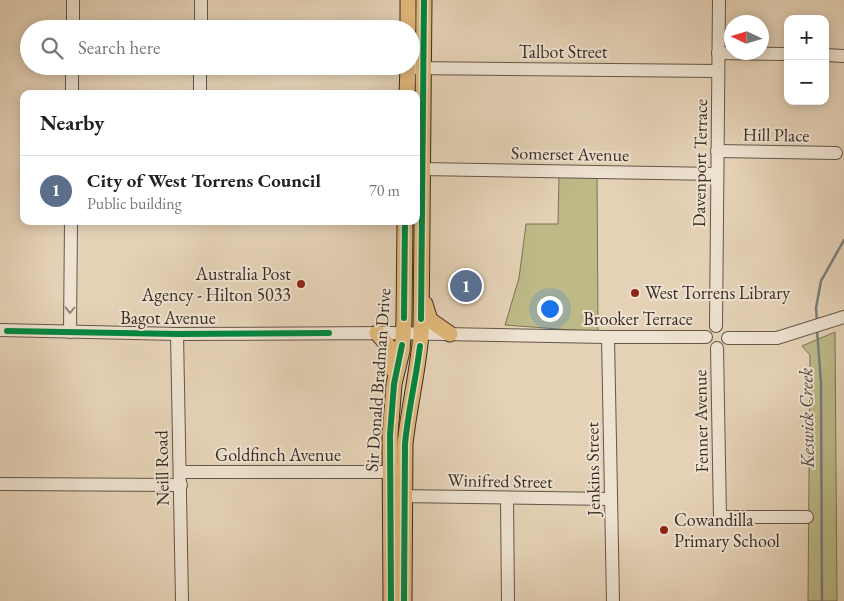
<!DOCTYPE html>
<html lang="en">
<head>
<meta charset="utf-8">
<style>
	body { margin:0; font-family:"EB Garamond",serif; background:#f2f2f2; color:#222 }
	.controls { position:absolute; right:15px; top:15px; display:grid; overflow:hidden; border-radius:10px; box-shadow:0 2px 12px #0003 }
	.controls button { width:45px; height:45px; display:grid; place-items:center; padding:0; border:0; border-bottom:1px solid #e0e0e0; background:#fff; color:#222; font:25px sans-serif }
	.compass { position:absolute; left:724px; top:15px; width:45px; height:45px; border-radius:50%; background:#fff; box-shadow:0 2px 12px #0003; rotate:274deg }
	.you { position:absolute; left:549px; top:308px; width:18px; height:18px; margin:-12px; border:4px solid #fff; border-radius:50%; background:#1a73e8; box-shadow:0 0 0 8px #1a73e833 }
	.badge { display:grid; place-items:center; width:32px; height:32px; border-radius:50%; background:#8f2418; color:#fff; font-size:16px; font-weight:700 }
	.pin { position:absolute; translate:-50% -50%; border:2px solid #fff; box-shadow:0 1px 5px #0006 }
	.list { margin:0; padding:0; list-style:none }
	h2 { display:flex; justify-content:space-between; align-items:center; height:65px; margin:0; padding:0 20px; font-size:21px }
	h2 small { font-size:16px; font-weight:400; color:#767676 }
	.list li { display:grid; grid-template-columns:32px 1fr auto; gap:15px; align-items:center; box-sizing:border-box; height:70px; padding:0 20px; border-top:1px solid #e0e0e0 }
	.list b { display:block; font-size:19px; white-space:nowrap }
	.list p { margin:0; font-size:16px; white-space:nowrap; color:#767676 }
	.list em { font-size:16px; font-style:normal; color:#767676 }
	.icon { flex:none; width:28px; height:28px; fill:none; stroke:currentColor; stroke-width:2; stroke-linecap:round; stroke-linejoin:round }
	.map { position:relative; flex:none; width:844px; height:601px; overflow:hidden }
	.search { position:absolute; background:#fff; box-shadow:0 2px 12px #0003; left:20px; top:20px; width:400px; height:55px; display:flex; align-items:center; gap:12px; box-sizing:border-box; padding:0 18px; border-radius:28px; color:#767676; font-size:19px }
	.panel { position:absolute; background:#fff; box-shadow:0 2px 12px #0003; left:20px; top:90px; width:400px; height:135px; border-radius:10px }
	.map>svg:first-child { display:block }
	.green { fill:#bdba88; stroke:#7b7356 }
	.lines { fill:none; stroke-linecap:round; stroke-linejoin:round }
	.stream { stroke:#747e7e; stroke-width:2.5 }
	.minor-casing { stroke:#645649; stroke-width:14 }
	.major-casing { stroke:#392c25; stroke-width:17 }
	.minor { stroke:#eee2d0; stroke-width:12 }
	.major { stroke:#e2b97b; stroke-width:15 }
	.cycleway-casing { stroke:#eee2d0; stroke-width:9 }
	.cycleway { stroke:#00873e; stroke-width:6 }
	.oneway { stroke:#94877a }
	.poi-dot { fill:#8f2418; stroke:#eee2d0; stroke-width:2 }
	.labels { text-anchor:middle; stroke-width:4; stroke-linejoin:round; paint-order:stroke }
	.street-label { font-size:18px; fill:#392c25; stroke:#eee2d0 }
	.poi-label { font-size:18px; fill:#392c25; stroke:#eee2d0; text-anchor:start }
	.water-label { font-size:19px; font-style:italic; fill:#4d4743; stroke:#eee2d0 }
</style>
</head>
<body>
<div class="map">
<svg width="844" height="601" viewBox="0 0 844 601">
	<rect width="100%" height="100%" fill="#e5d2b6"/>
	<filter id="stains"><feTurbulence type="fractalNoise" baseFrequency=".004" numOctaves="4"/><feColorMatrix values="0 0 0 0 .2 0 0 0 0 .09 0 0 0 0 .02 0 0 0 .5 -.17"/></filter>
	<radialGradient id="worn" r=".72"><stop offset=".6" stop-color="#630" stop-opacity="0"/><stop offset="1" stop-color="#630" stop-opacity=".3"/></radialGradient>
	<g class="green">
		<polygon points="559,171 597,172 598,332 505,325 519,278 526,224 558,224"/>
		<polygon points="835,332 837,601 808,601 810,355 802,346"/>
	</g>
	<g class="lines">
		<g class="stream">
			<polyline points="817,322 816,308 821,281 844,240"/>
			<polyline points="817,330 821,383 822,601"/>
		</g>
		<defs>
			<g id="minor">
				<polyline points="73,29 73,0"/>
				<polyline points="201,29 201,0"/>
				<polyline points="718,53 788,54"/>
				<polyline points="825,55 844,56"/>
				<polyline points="408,68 718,71"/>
				<polyline points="72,94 72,66"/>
				<polyline points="200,94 200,66"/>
				<polyline points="717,151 836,153"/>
				<polyline points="422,169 717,174"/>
				<polyline points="716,326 719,0"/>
				<polyline points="0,330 177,334 390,333 608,337 706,337"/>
				<polyline points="70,332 71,221"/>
				<polyline points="177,334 182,601"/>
				<polyline points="608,337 613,601"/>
				<polyline points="728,338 777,338 844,317"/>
				<polyline points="717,348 720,517 807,517"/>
				<polyline points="180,472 400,472"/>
				<polyline points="0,484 181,485"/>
				<polyline points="396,496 611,499"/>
				<polyline points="507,499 508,601"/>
			</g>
			<g id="major">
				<polyline points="408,29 408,0"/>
				<polyline points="407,94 408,66"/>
				<polyline points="425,304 430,320 450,334"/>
				<polyline points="377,333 390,348 393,370"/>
				<polyline points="391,601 390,435 394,384 402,351 404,321 405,221"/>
				<path d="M404,601L405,444C409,407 418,371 421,334L424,0"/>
			</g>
		</defs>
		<use href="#minor" class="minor-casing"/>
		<use href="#major" class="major-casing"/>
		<use href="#minor" class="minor"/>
		<use href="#major" class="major"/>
		<defs>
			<g id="cycleway">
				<polyline points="404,318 405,221"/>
				<polyline points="421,319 424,0"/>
				<polyline points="7,331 177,334 329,333"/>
				<polyline points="391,601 390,435 394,384 402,345"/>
				<path d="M404,601L405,444C408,411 416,379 420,346"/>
			</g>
		</defs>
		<use href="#cycleway" class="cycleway-casing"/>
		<use href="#cycleway" class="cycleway"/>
	</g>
	<defs><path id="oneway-chevron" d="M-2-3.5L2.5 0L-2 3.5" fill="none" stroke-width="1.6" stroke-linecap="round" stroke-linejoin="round" transform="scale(1.25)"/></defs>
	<use class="oneway" href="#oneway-chevron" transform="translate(70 310) rotate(91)"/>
	<g class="poi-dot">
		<circle cx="301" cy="284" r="5"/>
		<circle cx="635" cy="293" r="5"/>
		<circle cx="664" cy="530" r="5"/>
	</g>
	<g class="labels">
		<g class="street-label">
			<text x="563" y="58">Talbot Street</text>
			<text transform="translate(776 135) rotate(1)" y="6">Hill Place</text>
			<text transform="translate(570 154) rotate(1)" y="6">Somerset Avenue</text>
			<text transform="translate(700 163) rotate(-89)" y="6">Davenport Terrace</text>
			<text x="168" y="324">Bagot Avenue</text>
			<text x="638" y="325">Brooker Terrace</text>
			<text transform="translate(378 380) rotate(-86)" y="6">Sir Donald Bradman Drive</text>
			<text transform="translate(701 421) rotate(-91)" y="6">Fenner Avenue</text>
			<text x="278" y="461">Goldfinch Avenue</text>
			<text transform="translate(162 468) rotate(-91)" y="6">Neill Road</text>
			<text transform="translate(593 469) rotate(-91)" y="6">Jenkins Street</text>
			<text transform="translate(500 481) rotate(1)" y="6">Winifred Street</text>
		</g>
		<g class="poi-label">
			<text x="291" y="280" text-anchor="end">Australia Post<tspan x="291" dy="21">Agency - Hilton 5033</tspan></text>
			<text x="645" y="299">West Torrens Library</text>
			<text x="674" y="526">Cowandilla<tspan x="674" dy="21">Primary School</tspan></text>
		</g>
		<g class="water-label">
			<text transform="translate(806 418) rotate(-91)" y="7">Keswick Creek</text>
		</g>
	</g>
	<rect width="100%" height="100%" filter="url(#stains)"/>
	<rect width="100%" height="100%" fill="url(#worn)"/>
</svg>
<div class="controls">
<button>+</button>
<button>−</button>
</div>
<svg class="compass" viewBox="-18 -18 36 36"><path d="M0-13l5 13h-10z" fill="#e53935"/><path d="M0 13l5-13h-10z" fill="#767676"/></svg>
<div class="you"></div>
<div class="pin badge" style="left:466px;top:286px;background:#5c6f8a">1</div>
<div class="search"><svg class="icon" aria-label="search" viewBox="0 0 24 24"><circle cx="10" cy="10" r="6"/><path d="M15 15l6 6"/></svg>Search here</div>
<section class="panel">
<h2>Nearby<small></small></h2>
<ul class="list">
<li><span class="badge" style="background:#5c6f8a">1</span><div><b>City of West Torrens Council</b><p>Public building</p></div><em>70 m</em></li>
</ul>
</section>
</div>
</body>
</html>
